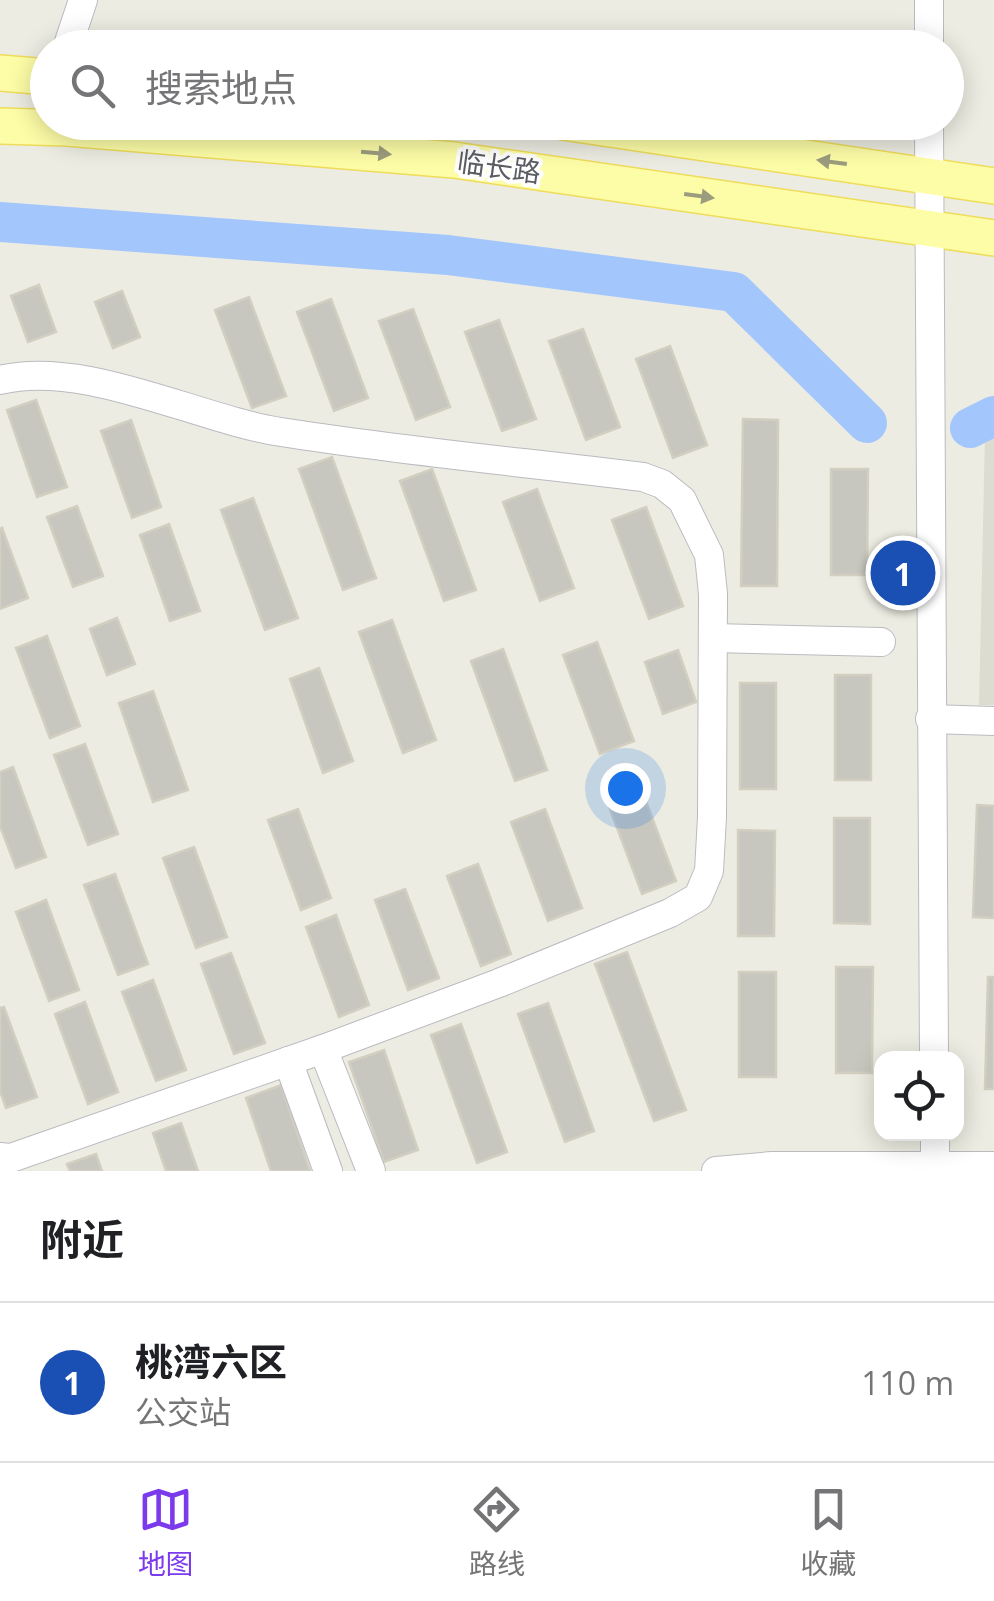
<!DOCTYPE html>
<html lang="zh">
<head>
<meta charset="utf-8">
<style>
	body { margin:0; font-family:"Open Sans","Noto Sans SC",sans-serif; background:#f2f2f2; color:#202124 }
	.controls { position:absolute; right:30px; bottom:30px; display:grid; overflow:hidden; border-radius:20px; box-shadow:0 5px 25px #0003 }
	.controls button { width:90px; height:90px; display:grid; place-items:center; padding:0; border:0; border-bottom:2px solid #e0e0e0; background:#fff; color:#202124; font:50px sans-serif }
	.you { position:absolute; left:625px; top:788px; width:35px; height:35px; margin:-25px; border:8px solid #fff; border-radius:50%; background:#1a73e8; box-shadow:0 0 0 15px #1a73e833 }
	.badge { display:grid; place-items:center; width:65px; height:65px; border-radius:50%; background:#7c3aed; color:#fff; font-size:32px; font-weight:700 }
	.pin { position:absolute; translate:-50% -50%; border:5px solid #fff; box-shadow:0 2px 10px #0006 }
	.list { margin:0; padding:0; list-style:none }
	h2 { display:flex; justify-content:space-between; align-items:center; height:130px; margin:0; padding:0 40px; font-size:42px }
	h2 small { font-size:32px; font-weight:400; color:#757577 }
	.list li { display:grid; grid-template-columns:65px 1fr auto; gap:30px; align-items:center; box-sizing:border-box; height:160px; padding:0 40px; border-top:2px solid #e0e0e0 }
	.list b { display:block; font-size:38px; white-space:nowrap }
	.list p { margin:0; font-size:32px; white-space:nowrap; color:#757577 }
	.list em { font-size:32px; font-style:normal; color:#757577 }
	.icon { flex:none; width:55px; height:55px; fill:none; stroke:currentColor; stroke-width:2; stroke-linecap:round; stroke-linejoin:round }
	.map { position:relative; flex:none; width:994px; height:1171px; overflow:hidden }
	.search { position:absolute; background:#fff; box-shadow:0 5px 25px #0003; left:30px; right:30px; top:30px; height:110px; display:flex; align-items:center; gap:25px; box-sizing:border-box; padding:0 35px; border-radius:55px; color:#757577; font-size:38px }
	.sheet { height:290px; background:#fff }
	nav { display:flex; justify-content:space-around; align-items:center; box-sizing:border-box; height:140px; border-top:2px solid #e0e0e0; background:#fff; font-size:28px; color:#757577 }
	nav a { display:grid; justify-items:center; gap:5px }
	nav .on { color:#7c3aed }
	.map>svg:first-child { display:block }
	.education { fill:#dddcd0 }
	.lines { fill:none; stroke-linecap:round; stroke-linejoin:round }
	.river { stroke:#a3c7fd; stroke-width:40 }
	.building { fill:#c8c7bf; stroke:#d2cfc1; stroke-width:2.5 }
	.minor-casing { stroke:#babbc1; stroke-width:30 }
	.major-casing { stroke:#eedc5b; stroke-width:38 }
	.minor { stroke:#fff; stroke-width:28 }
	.major { stroke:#fdfda7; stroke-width:35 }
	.oneway { fill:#9c9d7e }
	.labels { text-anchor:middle; stroke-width:8; stroke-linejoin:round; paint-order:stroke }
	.street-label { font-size:28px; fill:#5b5d63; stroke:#fff }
</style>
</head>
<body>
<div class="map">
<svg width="994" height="1171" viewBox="0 0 994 1171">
	<rect width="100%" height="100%" fill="#edece2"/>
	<polygon class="education" points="994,429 994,705 979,705 985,434"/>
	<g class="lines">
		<g class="river">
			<polyline points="0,222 448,255 734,292 867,423"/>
			<polyline points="970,428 994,416"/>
		</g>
	</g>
	<g class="building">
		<polygon points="39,285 56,332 28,342 11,296"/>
		<polygon points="122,291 140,337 113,348 95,302"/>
		<polygon points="249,297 286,396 252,408 215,310"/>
		<polygon points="331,299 368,398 334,411 297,312"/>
		<polygon points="413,309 450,407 416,420 379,321"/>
		<polygon points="499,320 536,419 502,431 465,332"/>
		<polygon points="583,329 620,427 586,440 549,341"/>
		<polygon points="670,346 707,445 673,458 636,359"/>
		<polygon points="36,400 67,487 37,497 7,410"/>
		<polygon points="743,419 778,420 777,586 741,586"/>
		<polygon points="131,420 161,507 132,518 101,431"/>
		<polygon points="332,457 376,578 343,590 299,469"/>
		<polygon points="432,469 476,590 444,601 400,481"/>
		<polygon points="831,469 868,469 867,575 831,575"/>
		<polygon points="537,489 574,588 540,601 503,502"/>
		<polygon points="253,498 298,618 265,630 221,510"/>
		<polygon points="77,506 103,576 73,587 47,517"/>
		<polygon points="646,507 683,606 649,619 612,520"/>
		<polygon points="169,524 200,611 170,621 140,535"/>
		<polygon points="2,528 28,598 0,609 0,529"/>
		<polygon points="117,618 135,664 107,675 90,629"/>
		<polygon points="392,620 436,740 403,753 359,632"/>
		<polygon points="47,636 80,726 50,738 16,648"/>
		<polygon points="597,642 634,741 600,754 563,655"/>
		<polygon points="503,649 547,770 515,781 471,661"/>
		<polygon points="678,650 696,702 663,714 645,662"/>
		<polygon points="319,668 353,761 323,773 290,679"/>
		<rect x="835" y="675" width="36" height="105"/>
		<rect x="740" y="683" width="36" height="106"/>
		<polygon points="153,691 188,790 153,802 119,703"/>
		<polygon points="85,744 118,834 88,845 54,755"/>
		<polygon points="13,767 46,857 16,868 0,826 0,772"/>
		<polygon points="639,783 676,881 642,894 605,796"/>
		<polygon points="977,805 994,806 994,918 973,917"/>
		<polygon points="298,809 331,898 301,910 268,820"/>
		<polygon points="545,809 582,908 548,921 511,822"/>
		<polygon points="834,818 870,818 870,924 834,923"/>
		<polygon points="738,830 775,831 774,936 738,936"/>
		<polygon points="194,847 227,937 196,948 163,858"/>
		<polygon points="478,864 511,954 481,966 447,876"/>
		<polygon points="115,874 148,964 118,975 84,885"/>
		<polygon points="405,889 439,978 408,990 375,900"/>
		<polygon points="46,900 79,990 49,1001 16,912"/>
		<polygon points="336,915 369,1005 339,1017 306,927"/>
		<polygon points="627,952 686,1110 654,1121 595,964"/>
		<polygon points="231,953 265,1043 234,1054 201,964"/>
		<polygon points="836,967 873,967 872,1073 836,1073"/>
		<rect x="739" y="972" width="37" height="105"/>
		<polygon points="988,977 994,977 994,1089 985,1089"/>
		<polygon points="153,980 186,1070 156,1081 122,992"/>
		<polygon points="85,1002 118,1092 88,1104 55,1014"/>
		<polygon points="548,1003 594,1131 565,1142 518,1014"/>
		<polygon points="4,1007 37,1097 6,1108 0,1091 0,1008"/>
		<polygon points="461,1024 507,1152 477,1163 431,1035"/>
		<polygon points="384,1050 418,1150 384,1162 349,1062"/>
		<polygon points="281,1085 310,1171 271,1171 246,1098"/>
		<polygon points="181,1123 198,1171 166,1171 153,1133"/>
		<polygon points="96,1154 102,1171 70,1171 67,1164"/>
	</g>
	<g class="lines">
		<defs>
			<g id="minor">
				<polyline points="67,48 83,0"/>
				<polyline points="929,48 929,0"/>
				<polyline points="929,122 934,1058"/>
				<path d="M0,380C84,359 197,419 281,432C401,451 522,462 643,477L662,484L682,500L709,555L713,594L712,817L709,871L698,897L670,913L499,983L323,1049L11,1158L0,1157"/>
				<polyline points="713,638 881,642"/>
				<polyline points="930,719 994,721"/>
				<polyline points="323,1049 371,1171"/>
				<polyline points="288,1061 328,1171"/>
				<polyline points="935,1134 935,1166"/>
				<polyline points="716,1171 772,1166 994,1166"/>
			</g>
			<g id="major">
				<polyline points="0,73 48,77"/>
				<polyline points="563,122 994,186"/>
				<polyline points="0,126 67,128 454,160 994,238"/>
			</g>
		</defs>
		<use href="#minor" class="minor-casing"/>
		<use href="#major" class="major-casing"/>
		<use href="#minor" class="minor"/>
		<use href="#major" class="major"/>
	</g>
	<defs><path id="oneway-solid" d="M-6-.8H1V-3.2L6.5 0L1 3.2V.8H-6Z" transform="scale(2.5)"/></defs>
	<g class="oneway">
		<use href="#oneway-solid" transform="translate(376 153) rotate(5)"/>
		<use href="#oneway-solid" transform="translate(832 162) rotate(-172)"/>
		<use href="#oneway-solid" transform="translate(699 196) rotate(8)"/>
	</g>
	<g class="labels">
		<g class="street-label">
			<text transform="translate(499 167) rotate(8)" y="10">临长路</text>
		</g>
	</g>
</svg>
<div class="controls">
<button><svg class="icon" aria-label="locate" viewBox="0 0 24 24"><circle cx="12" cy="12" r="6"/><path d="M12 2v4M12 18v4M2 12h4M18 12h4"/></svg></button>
</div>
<div class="you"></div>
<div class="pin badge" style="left:903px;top:573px;background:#1a4fb4">1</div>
<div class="search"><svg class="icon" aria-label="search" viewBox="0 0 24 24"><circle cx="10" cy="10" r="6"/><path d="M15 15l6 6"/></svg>搜索地点</div>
</div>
<section class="sheet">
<h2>附近<small></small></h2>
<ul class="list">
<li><span class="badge" style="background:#1a4fb4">1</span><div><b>桃湾六区</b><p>公交站</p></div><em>110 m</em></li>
</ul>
</section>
<nav>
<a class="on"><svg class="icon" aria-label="map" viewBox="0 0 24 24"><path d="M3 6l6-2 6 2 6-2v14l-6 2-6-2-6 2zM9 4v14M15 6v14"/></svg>地图</a>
<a><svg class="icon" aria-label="directions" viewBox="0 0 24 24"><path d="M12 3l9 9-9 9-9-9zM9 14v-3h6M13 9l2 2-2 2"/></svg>路线</a>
<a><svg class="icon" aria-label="saved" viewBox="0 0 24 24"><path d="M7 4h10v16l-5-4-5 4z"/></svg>收藏</a>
</nav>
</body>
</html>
